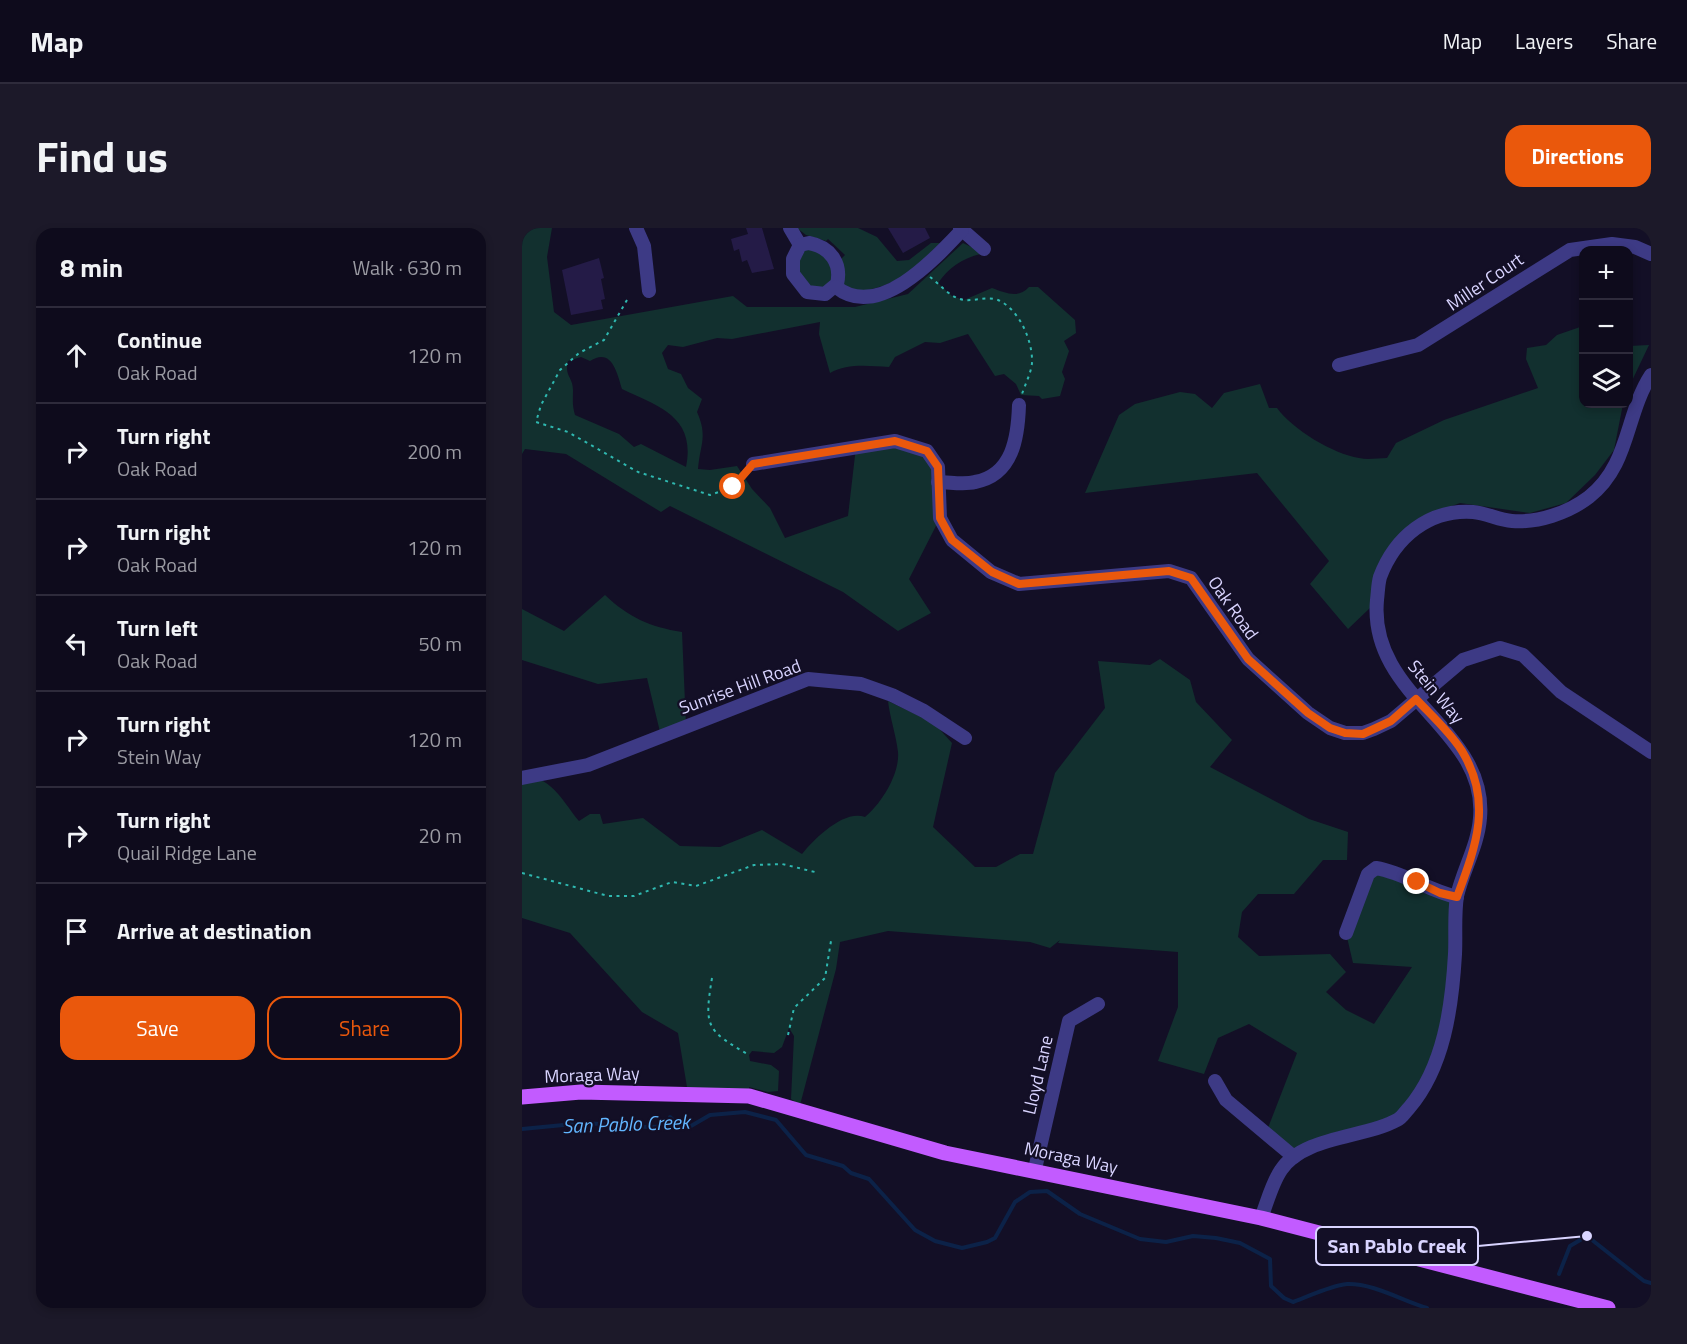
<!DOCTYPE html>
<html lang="en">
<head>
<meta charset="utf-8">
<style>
	body { margin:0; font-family:"Titillium Web",sans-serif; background:#1c1929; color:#f1f3f6 }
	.controls { position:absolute; right:18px; top:18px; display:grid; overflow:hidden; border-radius:12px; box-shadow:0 3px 9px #0003 }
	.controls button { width:54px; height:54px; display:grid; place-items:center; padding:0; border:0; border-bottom:2px solid #2e2b3b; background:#0e0b1c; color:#f1f3f6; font:30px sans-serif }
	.stop { position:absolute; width:18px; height:18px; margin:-14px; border:4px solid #ea580c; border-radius:50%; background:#fff }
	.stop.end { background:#ea580c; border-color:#fff; box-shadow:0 2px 6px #0008 }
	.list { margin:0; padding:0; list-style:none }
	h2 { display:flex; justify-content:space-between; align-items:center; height:78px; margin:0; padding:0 24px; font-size:26px }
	h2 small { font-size:20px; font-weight:400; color:#9b9ba3 }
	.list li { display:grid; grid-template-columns:39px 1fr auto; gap:18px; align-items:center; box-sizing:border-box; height:96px; padding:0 24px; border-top:2px solid #2e2b3b }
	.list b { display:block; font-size:22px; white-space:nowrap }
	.list p { margin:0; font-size:20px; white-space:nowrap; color:#9b9ba3 }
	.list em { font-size:20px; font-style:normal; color:#9b9ba3 }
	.actions { display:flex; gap:12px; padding:18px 24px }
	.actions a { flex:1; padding:14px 0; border:2px solid #ea580c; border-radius:18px; text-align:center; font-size:21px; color:#ea580c }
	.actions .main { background:#ea580c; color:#fff }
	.icon { flex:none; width:33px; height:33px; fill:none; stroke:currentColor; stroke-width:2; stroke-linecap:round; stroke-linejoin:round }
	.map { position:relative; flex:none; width:1129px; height:1080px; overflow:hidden; border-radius:18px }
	header { display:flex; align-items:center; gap:36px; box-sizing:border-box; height:84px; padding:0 30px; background:#0e0b1c; border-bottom:2px solid #2e2b3b }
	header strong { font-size:28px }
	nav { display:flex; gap:33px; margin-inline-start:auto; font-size:21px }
	.intro { display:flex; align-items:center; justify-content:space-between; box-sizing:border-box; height:144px; padding:0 36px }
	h1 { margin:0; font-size:42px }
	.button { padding:15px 27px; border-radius:18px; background:#ea580c; color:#fff; font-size:21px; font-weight:700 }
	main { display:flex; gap:36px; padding:0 36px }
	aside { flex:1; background:#0e0b1c; border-radius:18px; box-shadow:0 3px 9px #0003 }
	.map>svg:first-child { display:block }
	.green { fill:#12302f; fill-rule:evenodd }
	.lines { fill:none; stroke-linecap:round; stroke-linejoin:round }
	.stream { stroke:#0c2248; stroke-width:4 }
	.building { fill:#241b47 }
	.path { stroke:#2fb8b0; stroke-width:2; stroke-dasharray:3 4.5; stroke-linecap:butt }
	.minor { stroke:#3d3a85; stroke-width:14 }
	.major { stroke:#c25bff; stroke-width:15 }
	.route { stroke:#ea580c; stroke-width:8 }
	.labels { text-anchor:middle; stroke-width:4.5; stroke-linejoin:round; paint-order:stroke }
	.street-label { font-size:18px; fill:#d9d4ff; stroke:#130f26 }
	.water-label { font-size:20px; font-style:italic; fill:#62b6ff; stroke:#130f26 }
	.leader { fill:none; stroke:#d9d4ff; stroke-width:2 }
	.callout-dot { fill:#d9d4ff; stroke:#130f26; stroke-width:2 }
	.callout { fill:#130f26; stroke:#d9d4ff; stroke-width:2 }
	.callout-label { font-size:20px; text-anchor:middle; font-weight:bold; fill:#d9d4ff }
</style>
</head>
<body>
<header>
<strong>Map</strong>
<nav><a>Map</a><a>Layers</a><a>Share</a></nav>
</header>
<div class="intro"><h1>Find us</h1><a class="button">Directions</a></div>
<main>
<aside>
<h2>8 min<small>Walk · 630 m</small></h2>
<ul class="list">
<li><svg class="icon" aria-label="ahead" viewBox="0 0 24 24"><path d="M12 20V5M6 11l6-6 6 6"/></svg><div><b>Continue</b><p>Oak Road</p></div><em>120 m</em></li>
<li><svg class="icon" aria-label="right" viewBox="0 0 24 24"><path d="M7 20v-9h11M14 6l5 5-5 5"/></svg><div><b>Turn right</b><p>Oak Road</p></div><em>200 m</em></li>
<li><svg class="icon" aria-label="right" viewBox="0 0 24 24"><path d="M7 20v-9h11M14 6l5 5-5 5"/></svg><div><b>Turn right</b><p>Oak Road</p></div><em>120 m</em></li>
<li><svg class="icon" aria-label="left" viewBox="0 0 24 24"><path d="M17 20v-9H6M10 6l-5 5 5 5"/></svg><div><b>Turn left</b><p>Oak Road</p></div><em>50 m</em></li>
<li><svg class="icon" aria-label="right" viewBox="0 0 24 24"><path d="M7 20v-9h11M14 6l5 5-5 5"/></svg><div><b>Turn right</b><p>Stein Way</p></div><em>120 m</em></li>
<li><svg class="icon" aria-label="right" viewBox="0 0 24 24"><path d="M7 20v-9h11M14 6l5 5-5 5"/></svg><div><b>Turn right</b><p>Quail Ridge Lane</p></div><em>20 m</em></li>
<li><svg class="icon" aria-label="arrive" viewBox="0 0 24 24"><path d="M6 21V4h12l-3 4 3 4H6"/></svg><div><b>Arrive at destination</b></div></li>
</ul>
<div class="actions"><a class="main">Save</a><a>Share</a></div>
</aside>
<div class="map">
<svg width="1129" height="1080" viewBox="0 0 1129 1080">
	<rect width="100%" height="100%" fill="#130f26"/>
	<g class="green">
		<path d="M0,0H30L25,29L32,84L49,97L211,68L225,79H333L386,66L441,15L462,25C441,30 428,38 416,55L430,68L442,72L470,60C484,65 496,71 507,59H516L553,92L554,105L542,113L547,123L540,144L543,151L538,168L520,171L517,168L499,167L494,156L482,146L473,148L446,106L418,115L403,114L373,129L367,139C347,138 325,135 308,145L297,106L298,94L210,111L195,110L161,119L146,117L140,125L146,141L159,146L166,160L180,171L175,184C186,209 178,216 176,241L188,242L215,238L230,261L248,280L263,310L326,288L334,219L373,213L405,223L416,239L418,290L387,351L409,385L376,403L321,364L148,278L139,284L44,226L3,221L0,226ZM59,129L68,133C90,119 95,145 100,161C138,179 174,189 164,239L119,216L112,219L97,206L53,187C50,177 51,172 51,162C51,149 42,148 46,133Z"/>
		<path d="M275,0H336L355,9L375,33L387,32L409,15H418C390,43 373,60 332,64L320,57V30L323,27L306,11L304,13L284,7Z"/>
		<path d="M292,21C309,29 318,44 306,61L294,62L282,55L275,37L280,23Z"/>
		<path d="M1061,98L1062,176H1101L1092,222L1073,247L1044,275L1008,285L938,275L897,290L874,310L855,344L849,379L826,401L788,356L807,333L735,245L563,265L597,187L613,176L658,164L673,166L690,180L702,165L738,156L747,180H755C770,201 811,226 837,230C846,232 856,230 865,230L874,215L922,192L1016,160L1004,131L1005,120L1024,117L1035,107Z"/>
		<polygon points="1127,117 1107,159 1107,118"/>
		<path d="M83,367C106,389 128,399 160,404L164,498L139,508L125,450L76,456L0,432V381L42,403Z"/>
		<path d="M638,431L668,452L674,474L710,512L688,539L787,591L826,604L825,632H801L772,666H736L720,684L716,709L737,728L808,726L824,744L804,764L824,782L852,796L890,739L831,735L824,705L854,640L935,669L918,816L876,892L772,929L744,905L775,825L727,796L696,810L682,846L636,833L656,779V724L536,715L538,712L528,720L508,714L366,703L318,714L314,741L278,877L269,871L272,808L267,800L260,819L252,825L230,823L227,827L228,833L249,837L257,843L256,863L246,864L227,859V868L166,865L156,805L120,784L48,705L0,690V550C28,545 41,574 57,593L68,586H78L81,596L121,590L158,618L198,619L240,602L280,626C292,611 322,581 343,589C359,576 378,546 376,524C374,507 368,490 366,473L412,495L430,515L411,599L453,639H474L498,626H511L533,545L583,480L576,433L628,437Z"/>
	</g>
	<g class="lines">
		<g class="stream">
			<polyline points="148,889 157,898"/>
			<path d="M0,901L62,895L125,899L169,898L188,887L223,884L254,892L284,927L321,938L329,945L347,951L393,1002L413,1013L440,1020L465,1014L473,1010L493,974L508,964L525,963L558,986L618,1011L644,1014L671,1008L694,1010L718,1015L748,1031L749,1058L762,1070L771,1074C788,1068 807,1058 825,1056C851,1055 881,1073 905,1080"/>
			<polyline points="1037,1046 1048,1018 1065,1008 1122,1053 1129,1055"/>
		</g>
	</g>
	<g class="building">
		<polygon points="224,0 240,0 252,41 230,45 225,32 220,34 217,21 212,23 209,11 226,6"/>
		<polygon points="366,0 403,0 408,10 381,25"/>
		<polygon points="77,30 82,50 79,51 83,71 79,72 81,81 49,87 40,42"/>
	</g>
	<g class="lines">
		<g class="path">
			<path d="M408,49C419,57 429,71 443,72C453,73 465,68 476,72C497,81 511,113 510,135C509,145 503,157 500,166"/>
			<polyline points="105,72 82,112 57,125 38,142 19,177 14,194 46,204 116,244 188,267 211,259 223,245"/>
			<polyline points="0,645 86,668 112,668 150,654 174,658 232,637 260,636 293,644"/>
			<path d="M190,750C182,799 184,802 227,827"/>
			<polyline points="266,807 272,780 303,750 309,713"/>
		</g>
		<g class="minor">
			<polyline points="114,0 122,18 127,63"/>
			<polyline points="268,0 278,17"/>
			<polyline points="438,0 462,21"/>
			<path d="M287,15C308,19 320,35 315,56L303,66L285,64L271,46V31L278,17Z"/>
			<path d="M314,59C356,93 413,31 440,2"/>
			<polyline points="817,137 896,117 1048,22 1090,16 1113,19 1129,26"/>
			<polyline points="231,236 373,213 405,223 416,239 418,290 430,312 469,344 497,356 647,343 669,350 726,431 786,485 808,500 823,505 841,505 852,501 869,493 941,432 978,420 1001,427 1039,464 1129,524"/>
			<path d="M416,254C428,254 442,257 453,254C491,247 496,209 497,177"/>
			<polyline points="0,550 66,537 286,451 339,456 370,467 402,483 443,510"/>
			<path d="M824,705L846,646L854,640C883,645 907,663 935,669"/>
			<polyline points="693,853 704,872 772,929"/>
			<polyline points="513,941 547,793 576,776"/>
			<path d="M739,990C745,975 750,955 759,942C781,908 843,910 875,892C880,890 883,884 887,880C922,839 930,779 933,726C934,708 932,686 935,668C941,642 956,617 958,590C966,500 846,470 855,372C856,364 856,356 858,349C873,309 907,281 951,284C964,285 977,292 990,293C1016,295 1046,285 1067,269C1108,237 1103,187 1129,147"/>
		</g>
		<polyline class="major" points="0,869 59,864 227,868 423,925 739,990 1086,1080"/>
	</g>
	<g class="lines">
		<path class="route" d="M211,259L231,236L373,213L405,223L416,239L418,290L430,312L470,344L497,356L647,343L669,350L726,431L786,485L808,500L823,505L841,506L869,493L894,471C909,487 928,504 940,523C971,574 954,618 935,669L918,665L895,654"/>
	</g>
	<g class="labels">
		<g class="street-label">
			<text transform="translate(963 54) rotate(-34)" y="6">Miller Court</text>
			<text transform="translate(711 380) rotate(55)" y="6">Oak Road</text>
			<text transform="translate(218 459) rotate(-20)" y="6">Sunrise Hill Road</text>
			<text transform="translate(914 464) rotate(50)" y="6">Stein Way</text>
			<text transform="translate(70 847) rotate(-2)" y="6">Moraga Way</text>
			<text transform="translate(516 847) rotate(-77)" y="6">Lloyd Lane</text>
			<text transform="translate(549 930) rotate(12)" y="6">Moraga Way</text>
		</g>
		<g class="water-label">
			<text transform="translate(104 896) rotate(-2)" y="7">San Pablo Creek</text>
		</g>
	</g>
	<path class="leader" d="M1065 1008L956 1018"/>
	<circle class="callout-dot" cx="1065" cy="1008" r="6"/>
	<rect class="callout" x="794" y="999" width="162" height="38" rx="6"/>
	<g class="callout-label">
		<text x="875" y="1025">San Pablo Creek</text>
	</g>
</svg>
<div class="controls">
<button>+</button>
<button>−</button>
<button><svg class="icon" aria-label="layers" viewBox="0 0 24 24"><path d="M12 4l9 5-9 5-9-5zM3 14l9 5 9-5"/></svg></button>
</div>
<div class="stop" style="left:211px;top:259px"></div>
<div class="stop end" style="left:895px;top:654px"></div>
</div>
</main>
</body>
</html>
